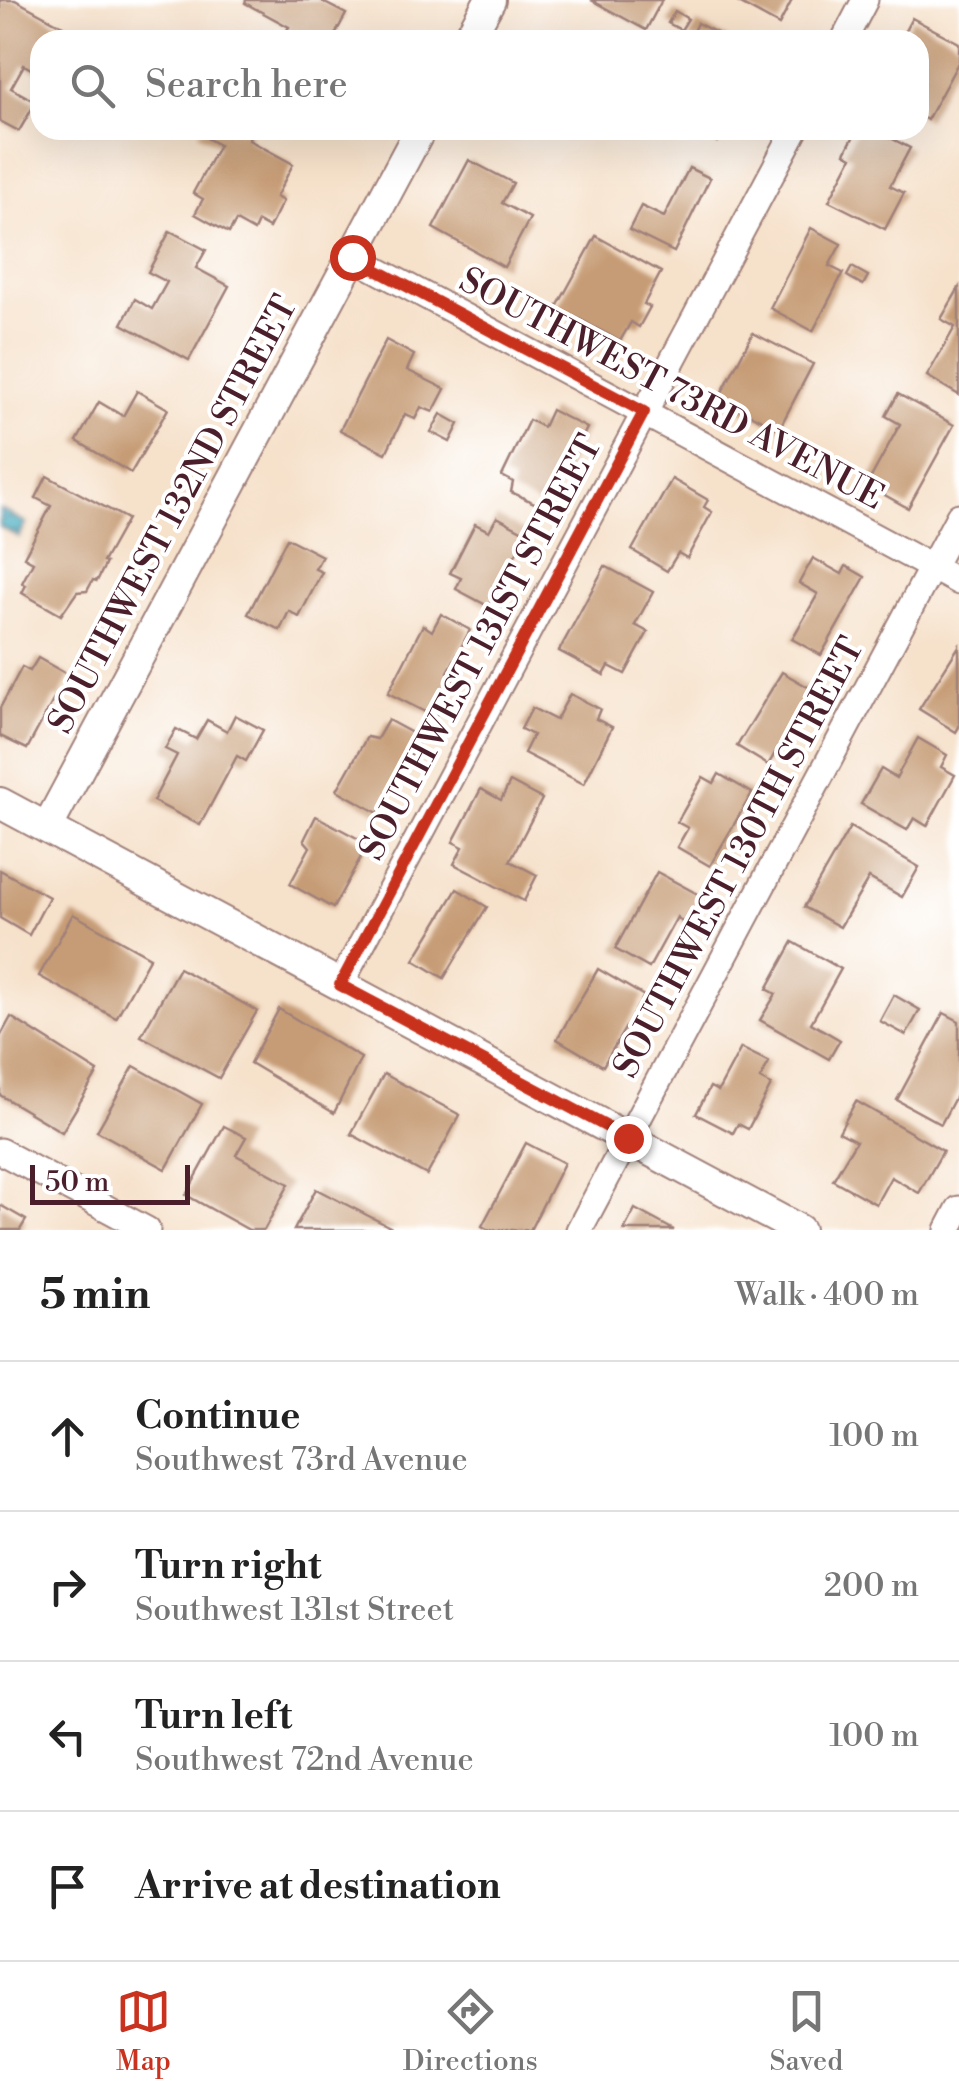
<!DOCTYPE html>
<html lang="en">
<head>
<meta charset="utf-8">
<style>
	body { margin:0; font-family:"Libre Bodoni",serif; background:#f2f2f2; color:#222 }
	.scale { position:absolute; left:30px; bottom:25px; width:160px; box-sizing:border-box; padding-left:10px; border:5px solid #4a1f2b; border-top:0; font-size:28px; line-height:35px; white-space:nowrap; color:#4a1f2b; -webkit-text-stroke:8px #fff; paint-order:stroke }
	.stop { position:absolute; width:30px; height:30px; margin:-22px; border:8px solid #c8321e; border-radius:50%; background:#fff }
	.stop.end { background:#c8321e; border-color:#fff; box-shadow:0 2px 10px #0008 }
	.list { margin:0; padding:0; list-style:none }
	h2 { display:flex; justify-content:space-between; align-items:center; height:130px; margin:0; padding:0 40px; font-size:42px }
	h2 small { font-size:32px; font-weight:400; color:#767676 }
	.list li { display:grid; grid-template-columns:65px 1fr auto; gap:30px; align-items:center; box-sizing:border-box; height:150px; padding:0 40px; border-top:2px solid #e0e0e0 }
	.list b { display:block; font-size:38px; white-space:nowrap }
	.list p { margin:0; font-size:32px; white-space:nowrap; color:#767676 }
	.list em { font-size:32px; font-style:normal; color:#767676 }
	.icon { flex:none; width:55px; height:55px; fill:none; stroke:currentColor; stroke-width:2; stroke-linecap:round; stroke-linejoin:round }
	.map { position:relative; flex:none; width:959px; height:1230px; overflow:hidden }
	.search { position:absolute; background:#fff; box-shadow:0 10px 40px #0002; left:30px; right:30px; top:30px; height:110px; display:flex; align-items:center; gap:25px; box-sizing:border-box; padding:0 35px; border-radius:30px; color:#767676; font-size:38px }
	.sheet { height:730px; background:#fff }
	nav { display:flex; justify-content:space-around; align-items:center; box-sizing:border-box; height:140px; border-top:2px solid #e0e0e0; background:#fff; font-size:28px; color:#767676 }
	nav a { display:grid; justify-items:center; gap:5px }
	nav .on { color:#c8321e }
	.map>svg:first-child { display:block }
	.water { fill:url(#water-rules); stroke:#446474; stroke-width:2.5 }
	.building { fill:#c69c76 }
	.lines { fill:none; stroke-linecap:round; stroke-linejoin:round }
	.minor-casing { stroke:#a0807a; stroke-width:29 }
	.tertiary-casing { stroke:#a0807a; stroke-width:34 }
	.minor { stroke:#fff; stroke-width:25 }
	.tertiary { stroke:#fff; stroke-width:30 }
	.route { stroke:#c8321e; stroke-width:12 }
	.labels { text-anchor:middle; stroke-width:8; stroke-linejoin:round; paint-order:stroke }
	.street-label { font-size:35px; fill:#4a1f2b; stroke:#fff }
</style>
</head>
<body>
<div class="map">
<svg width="959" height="1230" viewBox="0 0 959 1230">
	<defs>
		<pattern id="water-rules" width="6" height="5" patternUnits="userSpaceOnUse" patternTransform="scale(2.5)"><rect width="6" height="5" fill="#3ea9bd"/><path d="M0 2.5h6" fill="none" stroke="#36899a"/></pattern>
	</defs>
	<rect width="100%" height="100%" fill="#fff"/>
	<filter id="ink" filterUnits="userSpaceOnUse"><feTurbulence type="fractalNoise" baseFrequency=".01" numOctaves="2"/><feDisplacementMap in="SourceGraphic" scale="20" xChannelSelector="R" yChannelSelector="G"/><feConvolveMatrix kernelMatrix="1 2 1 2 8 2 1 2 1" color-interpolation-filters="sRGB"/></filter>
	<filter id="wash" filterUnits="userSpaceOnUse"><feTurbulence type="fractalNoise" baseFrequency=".0048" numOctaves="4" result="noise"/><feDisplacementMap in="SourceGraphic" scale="40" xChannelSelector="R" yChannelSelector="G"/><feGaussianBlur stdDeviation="2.25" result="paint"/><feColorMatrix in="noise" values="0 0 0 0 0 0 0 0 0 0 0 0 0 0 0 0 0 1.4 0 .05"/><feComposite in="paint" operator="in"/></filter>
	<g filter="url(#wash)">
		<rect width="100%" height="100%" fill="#f6e1ca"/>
		<polygon class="water" points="0,509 26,523 19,537 0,527"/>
		<g id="blocks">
			<g class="building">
				<polygon points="0,0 15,0 72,31 67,40 40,40 40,74 24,65 11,88 36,102 19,131 0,121"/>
				<polygon points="246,0 319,0 346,14 332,40 281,40 289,27 245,3"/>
				<polygon points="591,0 662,0 646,30"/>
				<polygon points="741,0 792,0 779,25 739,3"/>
				<polygon points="675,11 688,19 681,30 668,23"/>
				<polygon points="912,18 959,43 959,61 927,120 919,115 919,40 900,40"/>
				<polygon points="697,23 731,40 689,40"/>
				<polygon points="200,130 250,130 249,140 293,164 276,197 283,201 269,228 258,222 254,231 236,221 229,233 195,214 203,199 193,193 219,145 198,133"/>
				<polygon points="694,130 723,130 717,142"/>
				<polygon points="857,130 875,130 910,148 890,186 904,193 885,229 829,201 852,157 845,153"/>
				<polygon points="469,160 513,183 502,203 530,218 504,267 433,228"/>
				<polygon points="689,168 710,178 674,252 629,230 641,206 664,217"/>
				<polygon points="811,228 841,244 829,266 843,273 813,331 770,308"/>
				<polygon points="170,231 206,250 196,268 229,286 189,360 122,324 135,299 152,309 167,282 148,272"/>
				<polygon points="596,236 661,272 644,304 650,307 639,327 631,322 620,341 557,307"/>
				<polygon points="852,267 868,276 863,285 847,276"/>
				<polygon points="959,288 959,395 927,376 955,327 941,319"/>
				<polygon points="753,333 813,364 779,429 719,398"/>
				<polygon points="386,340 414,355 407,370 445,389 433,412 421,407 415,419 405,414 386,453 340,430"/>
				<polygon points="137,391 168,409 131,473 77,441 99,402 123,416"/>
				<polygon points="898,394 954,425 908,508 867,485 900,424 886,416"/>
				<polygon points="551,410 587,428 547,509 511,492 513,482 502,476 529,420 543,427"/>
				<polygon points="441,414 459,424 450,442 431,432"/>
				<polygon points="47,476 127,519 103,562 106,563 97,581 93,580 87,591 77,592 61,615 22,593 26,585 22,583 33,562 24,557 51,506 36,498"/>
				<polygon points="672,479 708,500 704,507 712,512 687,558 678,553 667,571 632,550"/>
				<polygon points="497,517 527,533 488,606 456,589 461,578 450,573 475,524 489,531"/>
				<polygon points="287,538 322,556 315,569 322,572 299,617 289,611 280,630 248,614"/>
				<polygon points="813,558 842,574 846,566 865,577 821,655 792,639 818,594 799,583"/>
				<polygon points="605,566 653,592 635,625 648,632 625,674 609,666 604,675 559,651"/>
				<polygon points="441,614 470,630 448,672 455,679 435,717 388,693 423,625 432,631"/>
				<polygon points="959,646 959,727 956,732 919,709"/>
				<polygon points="38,658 70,676 59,698 55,697 27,749 0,736 0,708 22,667 30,671"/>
				<polygon points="782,672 813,690 768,765 737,746"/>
				<polygon points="570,694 600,709 596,719 612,727 584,784 524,753 533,735 521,729 532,708 556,720"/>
				<polygon points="235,715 263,730 246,761 237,756 200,825 153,801 177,755 165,749 176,729 196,739 207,720 227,731"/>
				<polygon points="388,720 421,738 378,813 337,790 367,737 377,739"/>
				<polygon points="918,738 947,755 941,767 955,775 927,826 914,818 907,830 861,804 881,769 896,778"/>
				<polygon points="719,774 752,793 710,866 677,847 688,828 677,822 703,777 714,783"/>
				<polygon points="510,782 542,799 510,861 537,875 524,901 454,864 463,847 453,842 481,789 501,800"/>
				<polygon points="316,816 368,844 333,908 290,884 310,847 304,840"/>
				<polygon points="850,827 919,867 902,897 869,878 840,927 804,907"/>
				<polygon points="0,870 49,897 29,935 0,918"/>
				<polygon points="657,872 703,897 687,927 677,917 649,968 615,949"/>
				<polygon points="457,889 487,907 444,978 414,960"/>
				<polygon points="73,914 150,957 116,1018 39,976"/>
				<polygon points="793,942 841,969 811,1023 840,1040 829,1059 760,1020 776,994 767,989"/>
				<polygon points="179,968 257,1011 219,1078 141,1036"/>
				<polygon points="598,969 644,996 603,1066 557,1039"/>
				<polygon points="894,995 920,1010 906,1035 880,1021"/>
				<polygon points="279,1009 361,1058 334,1113 250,1063"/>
				<polygon points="944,1013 959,1021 959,1090 941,1124 897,1100"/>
				<polygon points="11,1017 98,1072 62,1132 0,1095 0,1037"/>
				<polygon points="741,1048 769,1062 760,1079 771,1085 748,1129 738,1124 733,1133 696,1114 710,1087 718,1091"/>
				<polygon points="134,1066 202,1104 166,1169 97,1131"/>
				<polygon points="384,1074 460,1115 427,1175 351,1134"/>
				<polygon points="856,1101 943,1151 919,1193 891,1177 876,1204 833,1180 856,1141 839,1132"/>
				<polygon points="224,1126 246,1137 236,1155 289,1184 264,1230 249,1230 186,1195"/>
				<polygon points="526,1143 564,1163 530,1230 489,1230 482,1226"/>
				<polygon points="316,1189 396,1230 294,1230"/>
				<polygon points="0,1205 26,1220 20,1230 0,1230"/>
				<polygon points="635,1209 674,1230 624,1230"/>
			</g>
		</g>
	</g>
	<g filter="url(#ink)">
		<use href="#blocks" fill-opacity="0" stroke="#a0807a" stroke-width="2.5"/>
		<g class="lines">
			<defs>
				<g id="minor">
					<polyline points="844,40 865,0"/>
					<polyline points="353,257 959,582"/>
					<polyline points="340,985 795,130"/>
					<polyline points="0,1151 147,1230"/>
					<polyline points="579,1230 959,516"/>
					<polyline points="948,1230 959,1209"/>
				</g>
				<g id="tertiary">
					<polyline points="468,40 490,0"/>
					<polyline points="0,803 799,1230"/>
					<polyline points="47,828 420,130"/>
				</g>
			</defs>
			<use href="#minor" class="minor-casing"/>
			<use href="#tertiary" class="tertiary-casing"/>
			<use href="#minor" class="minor"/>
			<use href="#tertiary" class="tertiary"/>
		</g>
	</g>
	<g class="lines" filter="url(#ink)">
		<polyline class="route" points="352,257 644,412 340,985 628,1138"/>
	</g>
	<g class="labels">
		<g class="street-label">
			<text transform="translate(672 388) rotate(28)" y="12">SOUTHWEST 73RD AVENUE</text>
			<text transform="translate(172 514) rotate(-62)" y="12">SOUTHWEST 132ND STREET</text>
			<text transform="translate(480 647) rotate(-62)" y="12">SOUTHWEST 131ST STREET</text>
			<text transform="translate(738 857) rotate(-62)" y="12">SOUTHWEST 130TH STREET</text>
		</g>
	</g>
</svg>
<div class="scale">50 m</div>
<div class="stop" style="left:352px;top:257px"></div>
<div class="stop end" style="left:628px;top:1138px"></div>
<div class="search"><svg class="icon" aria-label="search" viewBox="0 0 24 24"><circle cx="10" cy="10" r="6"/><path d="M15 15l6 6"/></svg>Search here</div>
</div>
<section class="sheet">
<h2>5 min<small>Walk · 400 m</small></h2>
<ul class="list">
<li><svg class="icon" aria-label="ahead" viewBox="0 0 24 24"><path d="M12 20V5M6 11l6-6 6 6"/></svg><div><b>Continue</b><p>Southwest 73rd Avenue</p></div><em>100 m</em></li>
<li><svg class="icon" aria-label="right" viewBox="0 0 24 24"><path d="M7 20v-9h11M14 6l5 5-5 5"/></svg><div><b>Turn right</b><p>Southwest 131st Street</p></div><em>200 m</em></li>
<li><svg class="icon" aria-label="left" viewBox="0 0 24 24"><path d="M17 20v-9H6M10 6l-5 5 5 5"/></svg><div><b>Turn left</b><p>Southwest 72nd Avenue</p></div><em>100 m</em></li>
<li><svg class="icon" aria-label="arrive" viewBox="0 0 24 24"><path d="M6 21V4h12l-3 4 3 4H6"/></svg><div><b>Arrive at destination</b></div></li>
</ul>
</section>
<nav>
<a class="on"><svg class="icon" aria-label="map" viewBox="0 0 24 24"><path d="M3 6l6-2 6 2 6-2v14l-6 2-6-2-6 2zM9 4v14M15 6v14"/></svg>Map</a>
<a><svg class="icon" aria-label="directions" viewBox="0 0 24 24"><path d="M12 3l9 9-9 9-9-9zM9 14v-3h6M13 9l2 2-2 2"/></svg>Directions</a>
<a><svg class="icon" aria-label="saved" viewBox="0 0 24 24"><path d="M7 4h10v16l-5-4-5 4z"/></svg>Saved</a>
</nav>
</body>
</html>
